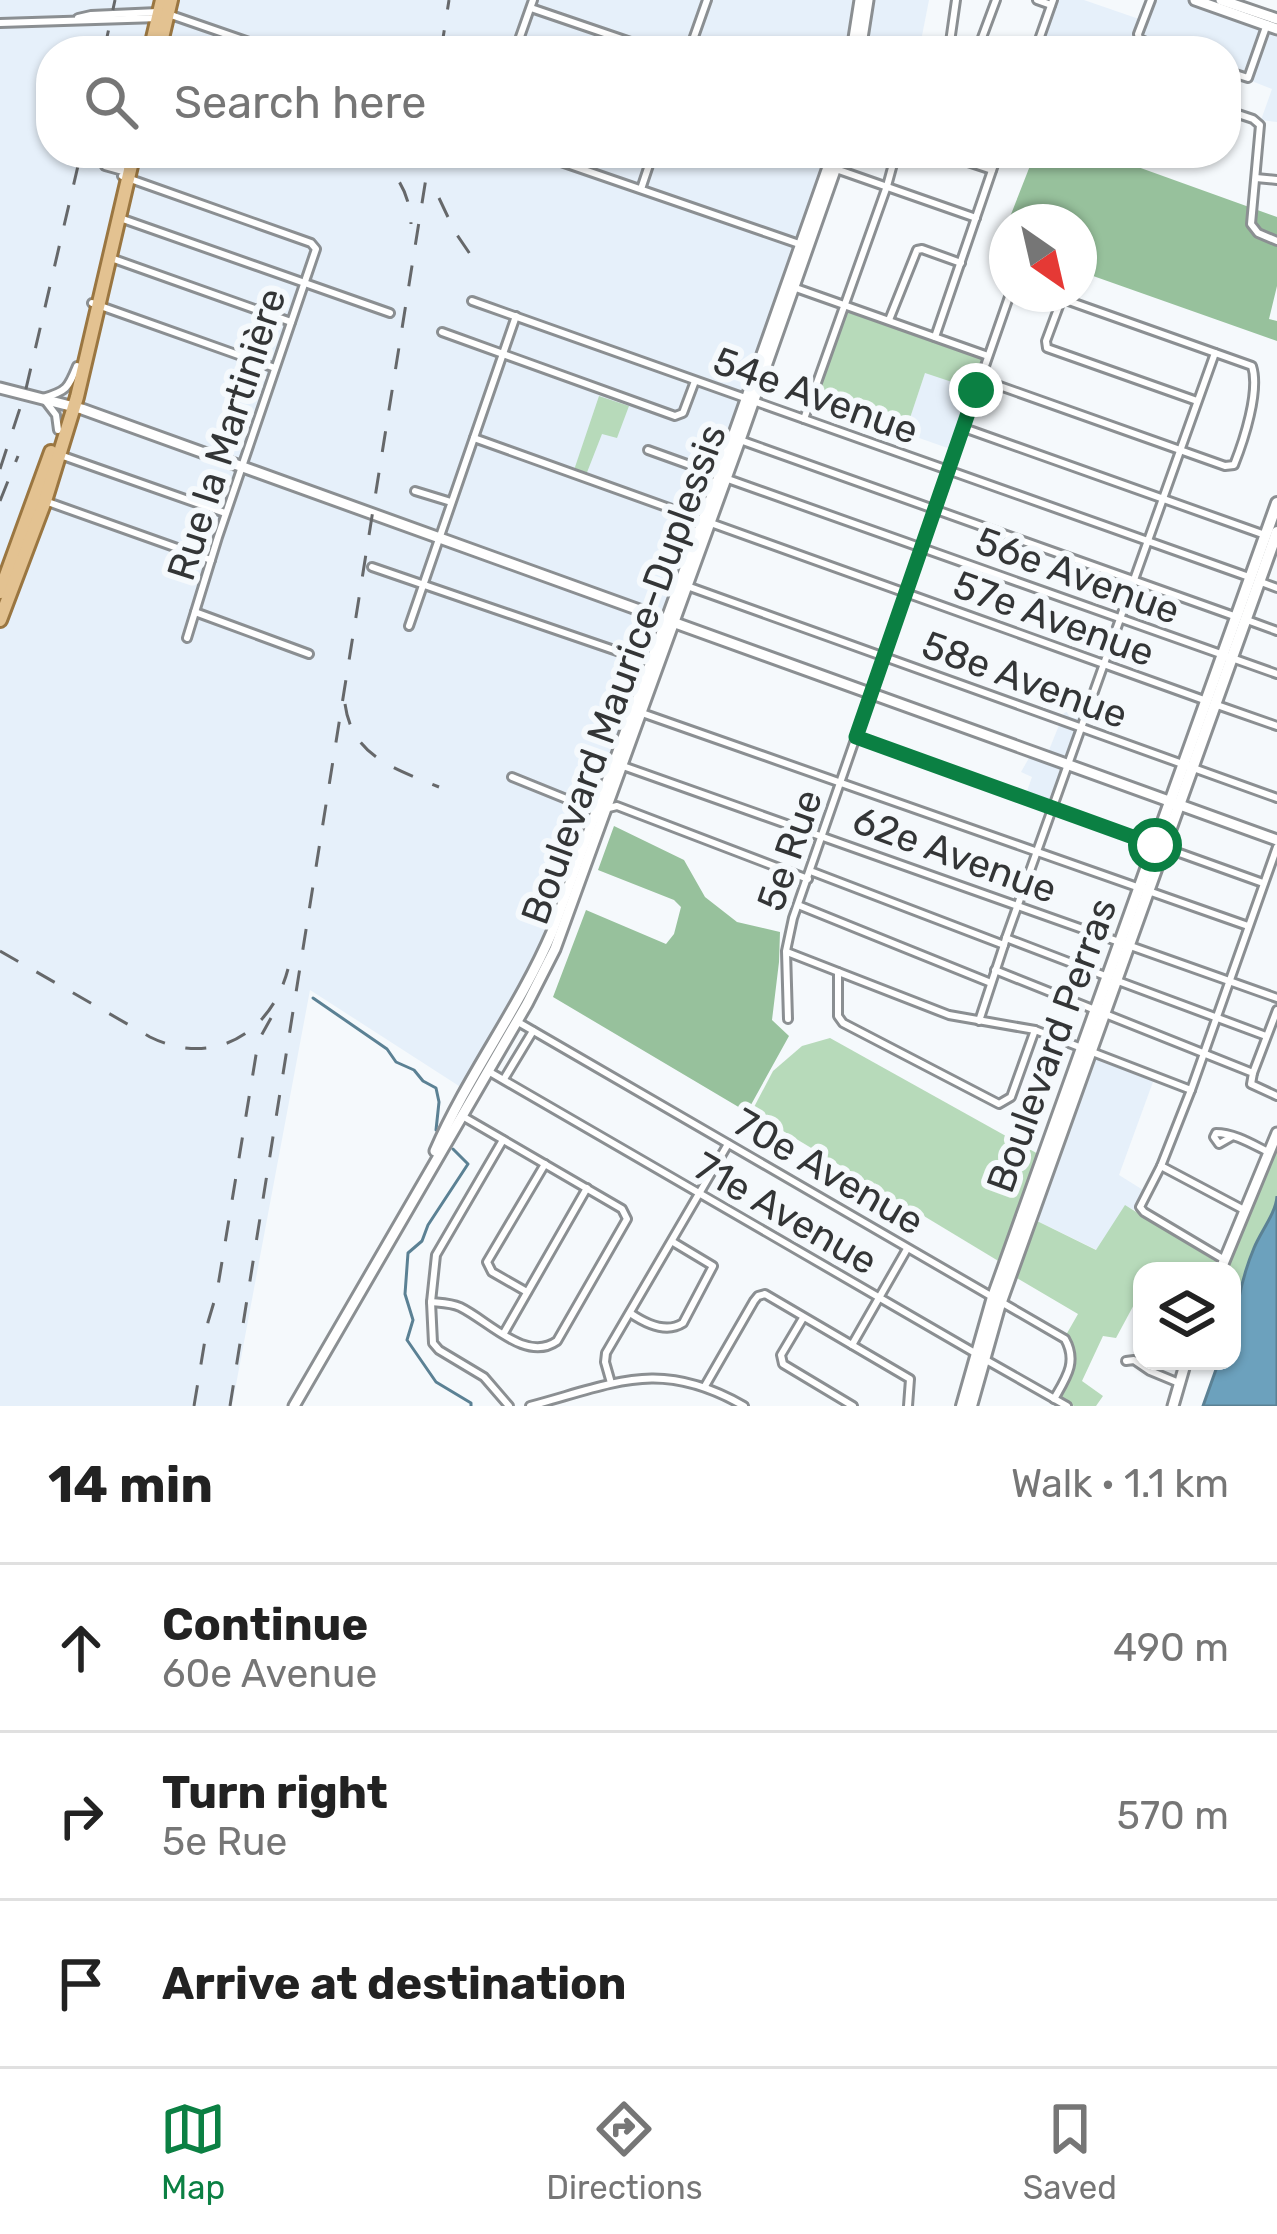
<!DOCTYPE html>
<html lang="en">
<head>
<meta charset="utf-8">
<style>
	body { margin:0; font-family:Rubik,sans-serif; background:#f2f2f2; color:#222 }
	.controls { position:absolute; right:36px; bottom:36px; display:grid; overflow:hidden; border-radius:24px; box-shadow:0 3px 9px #0004 }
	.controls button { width:108px; height:108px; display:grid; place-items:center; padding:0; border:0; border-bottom:3px solid #e0e0e0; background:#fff; color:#222; font:60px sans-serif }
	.compass { position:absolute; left:989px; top:204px; width:108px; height:108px; border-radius:50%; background:#fff; box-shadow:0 3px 9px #0004; rotate:146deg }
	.stop { position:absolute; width:36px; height:36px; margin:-27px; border:9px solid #0b8043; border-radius:50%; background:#fff }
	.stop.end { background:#0b8043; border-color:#fff; box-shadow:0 3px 12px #0008 }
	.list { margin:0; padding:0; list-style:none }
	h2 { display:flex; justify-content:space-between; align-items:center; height:156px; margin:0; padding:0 48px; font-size:51px }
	h2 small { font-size:39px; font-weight:400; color:#767676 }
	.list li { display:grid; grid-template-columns:78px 1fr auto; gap:36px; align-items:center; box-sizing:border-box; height:168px; padding:0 48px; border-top:3px solid #e0e0e0 }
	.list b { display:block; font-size:45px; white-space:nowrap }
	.list p { margin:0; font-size:39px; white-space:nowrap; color:#767676 }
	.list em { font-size:39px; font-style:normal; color:#767676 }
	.icon { flex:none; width:66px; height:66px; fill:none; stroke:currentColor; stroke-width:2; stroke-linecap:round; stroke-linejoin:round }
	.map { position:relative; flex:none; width:1277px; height:1406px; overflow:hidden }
	.search { position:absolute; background:#fff; box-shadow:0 3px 9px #0004; left:36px; right:36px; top:36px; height:132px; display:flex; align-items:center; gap:30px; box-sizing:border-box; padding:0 42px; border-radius:48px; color:#767676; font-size:45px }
	.sheet { height:660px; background:#fff }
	nav { display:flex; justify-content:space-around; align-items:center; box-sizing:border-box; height:168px; border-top:3px solid #e0e0e0; background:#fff; font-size:33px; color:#767676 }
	nav a { display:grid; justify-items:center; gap:6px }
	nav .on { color:#0b8043 }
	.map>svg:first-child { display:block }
	.built { fill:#e6f0fa }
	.green { fill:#b7daba }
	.forest { fill:#97c19c }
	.water { fill:#6ca1bd; stroke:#5b8194; stroke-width:3 }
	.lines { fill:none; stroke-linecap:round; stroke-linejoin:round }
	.stream { stroke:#5b8194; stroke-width:3 }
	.minor-casing { stroke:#8b8f92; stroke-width:12 }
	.tertiary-casing { stroke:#8b8f92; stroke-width:15 }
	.secondary-casing { stroke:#8b8f92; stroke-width:16 }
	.primary-casing { stroke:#9a7641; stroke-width:18 }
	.minor { stroke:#fff; stroke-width:6 }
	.tertiary { stroke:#fff; stroke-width:9 }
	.secondary { stroke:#fff; stroke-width:10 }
	.primary { stroke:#e3c291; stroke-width:12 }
	.rail { stroke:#66686a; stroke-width:3; stroke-dasharray:21 21; stroke-linecap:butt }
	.route { stroke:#0b8043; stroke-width:15 }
	.labels { text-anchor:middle; stroke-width:12; stroke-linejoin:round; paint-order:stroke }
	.street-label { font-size:39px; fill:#333536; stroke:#f5f9fc }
</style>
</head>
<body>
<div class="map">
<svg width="1277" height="1406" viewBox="0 0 1277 1406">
	<rect width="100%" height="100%" fill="#f5f9fc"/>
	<g class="built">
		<polygon points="0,0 860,0 852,51 51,51 51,153 830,153 788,285 542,939 508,1010 479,1058 459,1086 310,990 232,1406 0,1406"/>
		<polygon points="868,0 929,0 919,51 860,51"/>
		<polygon points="1058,0 1084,0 1139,19 1125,51 1072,51 1046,42 1044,39"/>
		<polygon points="1151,0 1195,0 1277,29 1277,122 1261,120 1272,89 1226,71 1226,51 1168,51 1139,39"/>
		<polygon points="925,372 976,390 956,451 905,433"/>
		<polygon points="1072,693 1091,700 1049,802 1026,794 1032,777 1021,772 1033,751 1047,755"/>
		<polygon points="1094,1057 1154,1079 1119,1175 1143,1190 1135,1210 1125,1206 1097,1250 1035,1220"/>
	</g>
	<g class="green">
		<polygon points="845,305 988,356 976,390 925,373 905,433 811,398"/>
		<polygon points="599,396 629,406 617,438 602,434 586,475 574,470"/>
		<polygon points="830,1038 1040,1155 1005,1265 760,1117 753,1109 773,1071 802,1046"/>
		<polygon points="1277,1133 1277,1205 1255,1245 1232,1330 1232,1271 1219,1271"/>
		<path d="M1125,1205L1218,1263L1216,1271H1142V1301L1137,1299L1116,1338L1103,1336L1082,1381L1103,1396L1096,1406H1074L1063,1400L1061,1394C1074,1373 1082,1357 1066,1335L1078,1314L1015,1277L1035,1220L1096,1250Z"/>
	</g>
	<g class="forest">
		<polygon points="1035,153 1099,153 1277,217 1277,286 1269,319 1277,321 1277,341 1079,271 1079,222 1008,222"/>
		<polygon points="614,826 684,860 705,897 737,922 780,932 779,962 772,1020 789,1036 747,1112 553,997 586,910 666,944 674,934 681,907 674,900 598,870"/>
	</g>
	<path class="water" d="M1277,1196V1406H1203L1219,1361H1232C1232,1325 1240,1281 1254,1248C1261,1231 1276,1213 1277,1196Z"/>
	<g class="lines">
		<g class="stream">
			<polyline points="313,998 387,1049 396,1062 414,1070 423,1081 436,1088 439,1102 436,1130"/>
			<polyline points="453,1149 468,1164 428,1225 422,1241 408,1253 405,1294 413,1320 407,1340 436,1382 471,1403 471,1406"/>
		</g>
		<defs>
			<g id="minor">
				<polyline points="956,0 950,42 953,49 958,51"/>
				<polyline points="1037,0 1051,5"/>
				<polyline points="1151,0 1138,34 1139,39 1168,51"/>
				<polyline points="531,8 657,51"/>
				<polyline points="171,15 275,51"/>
				<polyline points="78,18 91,15 158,12"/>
				<polyline points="0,23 159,18"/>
				<polyline points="1037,44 1057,51"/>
				<polyline points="515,51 533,0"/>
				<polyline points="689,51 707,0"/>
				<polyline points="977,51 996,0"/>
				<polyline points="1035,51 1053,0"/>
				<polyline points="1226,71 1248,78 1267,24"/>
				<polyline points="1226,110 1253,119 1260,125 1251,224 1258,233 1277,241"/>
				<polyline points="106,153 101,158 105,166 123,171"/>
				<polyline points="113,153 125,156"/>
				<polyline points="535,153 802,245"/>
				<polyline points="941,153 992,170"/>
				<polyline points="1178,153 1190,157 1197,153"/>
				<polyline points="833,168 976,218"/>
				<polyline points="122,176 311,243 316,249 218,537 187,638"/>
				<polyline points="1256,178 1277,180"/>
				<polyline points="641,189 653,153"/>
				<polyline points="120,218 390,313"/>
				<polyline points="111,258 291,322"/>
				<polyline points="793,287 988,356"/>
				<polyline points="1062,298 1046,341 1047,348 1197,401"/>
				<polyline points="472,301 1249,577"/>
				<polyline points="92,303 275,368"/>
				<polyline points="889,320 917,250 922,249 961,263"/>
				<polyline points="442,332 675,416 683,413 695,381"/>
				<polyline points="935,337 998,153"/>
				<path d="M980,379L1225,466L1234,465C1244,440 1260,391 1252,366L1049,294"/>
				<polyline points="804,419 887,186 896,153"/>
				<polyline points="964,428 1265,535"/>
				<path d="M58,430L56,415L43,398C67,391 68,388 77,366"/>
				<polyline points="474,438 1204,700"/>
				<polyline points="740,440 1234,616"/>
				<polyline points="648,450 712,473"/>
				<polyline points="63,456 225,513"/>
				<polyline points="725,478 1277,674"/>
				<polyline points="415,491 451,502"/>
				<polyline points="45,501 211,560"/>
				<polyline points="693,517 722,438 726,435 733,437"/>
				<polyline points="372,567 652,663"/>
				<polyline points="1261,582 1277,588"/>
				<polyline points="687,586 1277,798"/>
				<polyline points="195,612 309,654"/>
				<polyline points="1247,620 1277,631"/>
				<polyline points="409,626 516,316"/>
				<polyline points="1217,705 1277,726"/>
				<polyline points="642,713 1248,926"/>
				<polyline points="856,737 1263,883"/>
				<polyline points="623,766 1277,998"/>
				<polyline points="512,777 596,811 617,806 808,879"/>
				<polyline points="813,872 1004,945 1006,938 1108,977"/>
				<polyline points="798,905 991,983"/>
				<polyline points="1006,938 1215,353"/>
				<polyline points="787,952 949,1015 1035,1030 1191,1090"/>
				<polyline points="995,970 1253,1073 1251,1084 1277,1096"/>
				<polyline points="838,972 838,1016 843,1023 999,1104 1011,1097 1035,1030"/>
				<polyline points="1118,981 1266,1036"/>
				<polyline points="788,1019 786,951 793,918 1010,294"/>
				<polyline points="979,1021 1004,945"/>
				<path d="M518,1022L1065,1339C1078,1362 1066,1378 1054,1399"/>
				<polyline points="488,1071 975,1353"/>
				<polyline points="1253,1073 1277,1010"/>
				<polyline points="504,1079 533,1031"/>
				<path d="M1233,1136L1219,1144L1214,1137L1216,1133C1234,1133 1252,1144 1268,1152"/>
				<polyline points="503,1140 436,1255 431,1302 433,1343 439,1350 484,1377 509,1406"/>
				<polyline points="1161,1166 1244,1210"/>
				<polyline points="1223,1259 1144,1212 1140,1207 1161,1166 1191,1090 1277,847"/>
				<polyline points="527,1292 492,1272 487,1262 545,1164"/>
				<path d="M431,1302C441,1303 451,1303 460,1307C489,1321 526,1363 557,1341L627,1219L622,1209L464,1117"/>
				<path d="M630,1313C646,1324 666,1334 683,1323L713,1266L673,1242"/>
				<polyline points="803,1318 781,1355 783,1364 853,1406"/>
				<polyline points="504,1333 587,1188"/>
				<polyline points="852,1345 907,1249"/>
				<polyline points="986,1360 1067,1406"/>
				<polyline points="1126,1361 1134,1360 1150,1371 1179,1383"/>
				<polyline points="611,1383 605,1362 606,1353 728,1144"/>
				<polyline points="705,1386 754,1301 758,1296 765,1294 910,1379 908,1406"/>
				<path d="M530,1406C616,1383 660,1358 744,1406"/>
			</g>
			<g id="tertiary">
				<polyline points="1195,0 1277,29"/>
				<polyline points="1221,0 1277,19"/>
				<polyline points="852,51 860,0"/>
				<polyline points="860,51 868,0"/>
				<polyline points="0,388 82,409 1277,840"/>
				<path d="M435,1151C468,1075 519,1009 552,932L719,476L833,153"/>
				<polyline points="1220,1271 1277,1133"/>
				<polyline points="294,1406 527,1004 555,949 740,440 841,153"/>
				<polyline points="1173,1406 1186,1361"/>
			</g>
			<g id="secondary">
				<polyline points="962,1406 993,1297 1277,503"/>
				<polyline points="971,1406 999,1307 1277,532"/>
			</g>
			<g id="primary">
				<polyline points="150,51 162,0"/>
				<polyline points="159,51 171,0"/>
				<polyline points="0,592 51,452"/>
				<polyline points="0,620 45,501 77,397 134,153"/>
			</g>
		</defs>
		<use href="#minor" class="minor-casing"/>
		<use href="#tertiary" class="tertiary-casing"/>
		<use href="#secondary" class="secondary-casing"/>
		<use href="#primary" class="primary-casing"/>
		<use href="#minor" class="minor"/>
		<use href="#tertiary" class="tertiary"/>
		<use href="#secondary" class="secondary"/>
		<use href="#primary" class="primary"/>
		<g class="rail">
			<polyline points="104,51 115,0"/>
			<polyline points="441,51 449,0"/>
			<path d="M370,153C396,170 410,192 411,224"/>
			<polyline points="439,198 455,232 470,254"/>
			<polyline points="0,469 25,393 81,153"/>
			<polyline points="0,501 18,456"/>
			<path d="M345,704C352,757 396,769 439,787"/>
			<path d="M0,951L150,1037C213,1068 271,1034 288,969"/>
			<polyline points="194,1406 208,1322 217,1292 256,1055 261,1036 271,1018"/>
			<polyline points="230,1406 430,153"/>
		</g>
	</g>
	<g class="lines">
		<polyline class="route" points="976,390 856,737 1155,845"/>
	</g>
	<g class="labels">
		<g class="street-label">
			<text transform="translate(816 395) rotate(20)" y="14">54e Avenue</text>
			<text transform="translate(226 434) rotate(-72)" y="14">Rue la Martinière</text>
			<text transform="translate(1078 575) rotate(20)" y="14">56e Avenue</text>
			<text transform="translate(1054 618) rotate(20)" y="14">57e Avenue</text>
			<text transform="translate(623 674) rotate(-70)" y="14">Boulevard Maurice-Duplessis</text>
			<text transform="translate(1025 679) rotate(20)" y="14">58e Avenue</text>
			<text transform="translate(789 850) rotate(-71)" y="14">5e Rue</text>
			<text transform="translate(955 854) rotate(20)" y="14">62e Avenue</text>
			<text transform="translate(1051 1045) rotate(-70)" y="14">Boulevard Perras</text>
			<text transform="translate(829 1171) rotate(30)" y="14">70e Avenue</text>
			<text transform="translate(786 1213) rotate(30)" y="14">71e Avenue</text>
		</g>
	</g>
</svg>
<div class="controls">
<button><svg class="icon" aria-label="layers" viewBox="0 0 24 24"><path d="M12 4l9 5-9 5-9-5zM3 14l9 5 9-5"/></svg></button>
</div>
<svg class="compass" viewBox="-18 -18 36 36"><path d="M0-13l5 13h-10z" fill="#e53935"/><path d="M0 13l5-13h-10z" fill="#767676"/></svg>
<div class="stop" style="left:1155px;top:845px"></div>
<div class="stop end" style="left:976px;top:390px"></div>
<div class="search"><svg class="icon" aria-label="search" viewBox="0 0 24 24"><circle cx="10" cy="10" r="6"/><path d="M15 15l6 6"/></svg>Search here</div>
</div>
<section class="sheet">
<h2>14 min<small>Walk · 1.1 km</small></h2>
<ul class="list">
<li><svg class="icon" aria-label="ahead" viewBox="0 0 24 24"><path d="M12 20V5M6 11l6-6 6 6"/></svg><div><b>Continue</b><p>60e Avenue</p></div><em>490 m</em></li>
<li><svg class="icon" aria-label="right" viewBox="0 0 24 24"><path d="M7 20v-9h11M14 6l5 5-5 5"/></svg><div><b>Turn right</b><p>5e Rue</p></div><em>570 m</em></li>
<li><svg class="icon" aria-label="arrive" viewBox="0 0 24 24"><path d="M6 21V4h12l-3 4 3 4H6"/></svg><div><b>Arrive at destination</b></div></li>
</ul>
</section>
<nav>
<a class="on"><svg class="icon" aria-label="map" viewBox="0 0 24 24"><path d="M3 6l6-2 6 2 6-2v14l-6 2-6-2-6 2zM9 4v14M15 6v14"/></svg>Map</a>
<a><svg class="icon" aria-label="directions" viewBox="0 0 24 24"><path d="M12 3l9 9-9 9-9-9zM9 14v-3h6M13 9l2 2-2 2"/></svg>Directions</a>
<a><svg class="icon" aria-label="saved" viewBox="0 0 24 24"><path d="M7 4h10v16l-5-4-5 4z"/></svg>Saved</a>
</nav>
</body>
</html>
